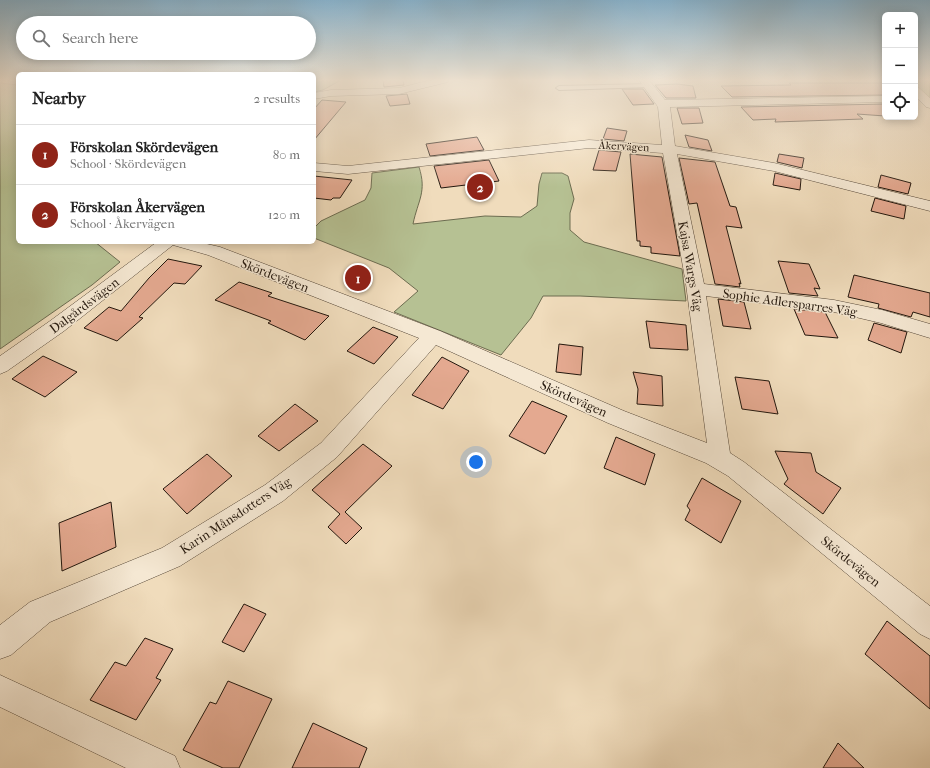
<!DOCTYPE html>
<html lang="en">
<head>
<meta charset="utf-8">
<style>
	body { margin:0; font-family:"IM FELL French Canon",serif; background:#f2f2f2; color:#222 }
	.controls { position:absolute; right:12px; top:12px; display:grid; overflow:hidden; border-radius:6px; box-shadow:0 2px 10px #0003 }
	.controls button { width:36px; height:36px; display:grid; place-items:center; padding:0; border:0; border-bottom:1px solid #e0e0e0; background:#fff; color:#222; font:20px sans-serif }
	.you { position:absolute; left:476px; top:462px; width:14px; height:14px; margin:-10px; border:3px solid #fff; border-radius:50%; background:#1a73e8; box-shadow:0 0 0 6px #1a73e833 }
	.badge { display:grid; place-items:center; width:26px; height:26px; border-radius:50%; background:#8f2418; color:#fff; font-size:13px; font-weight:700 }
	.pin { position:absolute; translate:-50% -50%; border:2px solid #fff; box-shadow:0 1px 4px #0006 }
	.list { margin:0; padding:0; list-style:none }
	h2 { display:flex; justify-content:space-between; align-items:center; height:52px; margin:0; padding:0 16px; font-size:17px }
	h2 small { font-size:13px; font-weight:400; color:#767676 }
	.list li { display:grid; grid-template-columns:26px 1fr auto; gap:12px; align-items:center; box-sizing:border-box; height:60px; padding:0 16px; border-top:1px solid #e0e0e0 }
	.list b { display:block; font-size:15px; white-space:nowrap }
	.list p { margin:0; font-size:13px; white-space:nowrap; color:#767676 }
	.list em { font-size:13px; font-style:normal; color:#767676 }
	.icon { flex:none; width:22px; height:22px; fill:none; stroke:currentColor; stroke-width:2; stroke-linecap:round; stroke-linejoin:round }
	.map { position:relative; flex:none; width:930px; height:768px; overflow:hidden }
	.search { position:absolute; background:#fff; box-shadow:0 2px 10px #0003; left:16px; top:16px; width:300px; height:44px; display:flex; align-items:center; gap:10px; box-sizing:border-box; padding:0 14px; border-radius:22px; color:#767676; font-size:15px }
	.panel { position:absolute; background:#fff; box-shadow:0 2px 10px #0003; left:16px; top:72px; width:300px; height:172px; border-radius:6px }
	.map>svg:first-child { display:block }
	.green { fill:#b6c193; stroke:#6c6c50 }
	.building { fill:#e4a990; stroke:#23170d }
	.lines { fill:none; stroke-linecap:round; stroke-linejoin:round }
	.service-casing { stroke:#564839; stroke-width:2 }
	.minor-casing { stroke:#564839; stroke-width:1 }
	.service { fill:#f5e8d3; fill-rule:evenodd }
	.minor { fill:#f5e8d3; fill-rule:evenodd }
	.labels { text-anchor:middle; stroke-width:3; stroke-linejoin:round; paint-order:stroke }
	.far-street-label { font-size:11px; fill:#23170d; stroke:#f5e8d3 }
	.street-label { font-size:13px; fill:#23170d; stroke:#f5e8d3 }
</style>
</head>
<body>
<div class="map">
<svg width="930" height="768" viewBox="0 0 930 768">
	<rect width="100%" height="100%" fill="#f0dcbc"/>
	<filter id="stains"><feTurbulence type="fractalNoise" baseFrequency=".005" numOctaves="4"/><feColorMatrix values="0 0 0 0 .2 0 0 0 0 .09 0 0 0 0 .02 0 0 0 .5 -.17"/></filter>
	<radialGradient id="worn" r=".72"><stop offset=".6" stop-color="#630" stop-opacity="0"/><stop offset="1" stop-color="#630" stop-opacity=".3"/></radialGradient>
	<g class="green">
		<polygon points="314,80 341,80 323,90 314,92"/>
		<polygon points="915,80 930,80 930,99 915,85"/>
		<polygon points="0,83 18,85 18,242 95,242 120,262 92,285 0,349"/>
		<path d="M419,167C427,192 418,200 413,224L485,216L521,217L537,206L539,184L542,173H562L568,176L574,199L570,213V230L584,242L682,269L686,301L580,296H543L531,318L501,355L394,312L418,291L389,268L314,238V228L321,221L365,200L371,188L372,173Z"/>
	</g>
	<g class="building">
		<polygon points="383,80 403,80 404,85 384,87"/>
		<polygon points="789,83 885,83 885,95 732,97 721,86 791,85"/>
		<polygon points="677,84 693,86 696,98 666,98 655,85"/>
		<polygon points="622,89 643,89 654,104 633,105"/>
		<polygon points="407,94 410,104 390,106 386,96"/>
		<polygon points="322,100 346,102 314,140 314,109"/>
		<polygon points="885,104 885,116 857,114 863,119 775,122 776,119 753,120 741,107"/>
		<polygon points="677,108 699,108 703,123 682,124"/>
		<polygon points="607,128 627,131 624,141 603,139"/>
		<polygon points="685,135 708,140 712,151 689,147"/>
		<polygon points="477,137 484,150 430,156 426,144"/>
		<polygon points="599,150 621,152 616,171 593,170"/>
		<polygon points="630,154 662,157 680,256 651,253 651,247 640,246 640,241 637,241"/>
		<polygon points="779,154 804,158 802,168 777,162"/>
		<polygon points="679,158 715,162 730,206 736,207 742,228 726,226 741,284 739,283 740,287 715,284 697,203 689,204"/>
		<polygon points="489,160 499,181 441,188 434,166"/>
		<polygon points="775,173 801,179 800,190 773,185"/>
		<polygon points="881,175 911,183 908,194 878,187"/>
		<polygon points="314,176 352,180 340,198 333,198 331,200 314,198"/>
		<polygon points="875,198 906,206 904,219 871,211"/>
		<polygon points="168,259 202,266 185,284 174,283 139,317 143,318 117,341 84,328 109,307 121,311 149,278"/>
		<polygon points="778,261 809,264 820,289 814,288 818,296 789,293"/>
		<polygon points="854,275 930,293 930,317 913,312 911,317 878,308 879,304 848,297"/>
		<polygon points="239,282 272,293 268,296 329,316 305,340 268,323 271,321 215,300"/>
		<polygon points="718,299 744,302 751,329 723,326"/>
		<polygon points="794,309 825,312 838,338 805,335"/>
		<polygon points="646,321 686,325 688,350 650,348"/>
		<polygon points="874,323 907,332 901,353 868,340"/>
		<polygon points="373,327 398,337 374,364 347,351"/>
		<polygon points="559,344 583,347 581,375 556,372"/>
		<polygon points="43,356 77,372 45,397 12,379"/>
		<polygon points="442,357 469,371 443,409 412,395"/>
		<polygon points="633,372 662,376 663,406 637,404 638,389"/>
		<polygon points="735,377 769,381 778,414 742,409"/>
		<polygon points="532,401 567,416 545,454 509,436"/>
		<polygon points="295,404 318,421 279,451 258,436"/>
		<polygon points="616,437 655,454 645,485 604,468"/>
		<polygon points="363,444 392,466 345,512 362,528 346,544 328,527 340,514 312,490"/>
		<polygon points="775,451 811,453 816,472 841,488 823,514 784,484 788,479"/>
		<polygon points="207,454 232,476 187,514 163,489"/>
		<polygon points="702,478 741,501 721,543 685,520 690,510 687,506"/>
		<polygon points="111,502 116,547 62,571 59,523"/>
		<polygon points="244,604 266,614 244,652 222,642"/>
		<polygon points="887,621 930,656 930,709 865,654"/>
		<polygon points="145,638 173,649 156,678 161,680 136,720 90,700 115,662 126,666"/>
		<polygon points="228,681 272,699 239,768 223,768 183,750 210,702 216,704"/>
		<polygon points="313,723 367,748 359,768 292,768"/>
		<polygon points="838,743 864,768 823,768"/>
	</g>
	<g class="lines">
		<defs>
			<polygon id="service" points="648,84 651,86 650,87 559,90 556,88 559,86"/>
			<g id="minor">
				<polygon points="431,80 449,80 448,82 399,94 331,96 314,99 314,93 331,90 399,88"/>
				<polygon points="639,80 649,80 665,100 885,96 885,102 670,107 675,146 774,163 930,201 930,211 774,171 677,154 704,284 834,300 882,310 930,324 930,338 881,323 834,312 706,296 730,453 744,462 930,606 930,639 920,634 728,476 706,463 608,423 436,345 337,457 283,501 180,566 50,622 11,655 0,659 0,625 30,602 162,548 265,485 321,443 419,338 208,255 173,245 64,331 7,371 0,374 0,356 50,321 157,242 198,242 220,247 440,331 624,411 707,443 686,284 663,153 589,148 348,174 314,171 314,163 348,166 589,140 662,145 658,107"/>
				<polygon points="915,87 919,88 930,98 930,108 926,107 915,96"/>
				<polygon points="0,675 175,756 180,768 126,768 0,707"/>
			</g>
		</defs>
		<use href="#service" class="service-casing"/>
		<use href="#minor" class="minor-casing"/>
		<use href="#service" class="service"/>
		<use href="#minor" class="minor"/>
	</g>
	<linearGradient id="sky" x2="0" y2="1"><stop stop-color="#89b7d4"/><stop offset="0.43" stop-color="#f8efe1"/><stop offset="1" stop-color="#f8efe1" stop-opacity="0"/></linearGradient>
	<rect width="930" height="187" fill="url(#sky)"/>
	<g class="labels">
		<g class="far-street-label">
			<text transform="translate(624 146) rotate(3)" y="4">Åkervägen</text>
		</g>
		<g class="street-label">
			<text transform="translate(691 266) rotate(80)" y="5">Kajsa Wargs Väg</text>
			<text transform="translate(275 275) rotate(21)" y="5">Skördevägen</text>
			<text transform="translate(790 302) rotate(8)" y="5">Sophie Adlersparres Väg</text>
			<text transform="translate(84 305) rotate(-37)" y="5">Dalgårdsvägen</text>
			<text transform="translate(574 398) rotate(24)" y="5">Skördevägen</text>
			<text transform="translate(235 515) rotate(-33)" y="5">Karin Månsdotters Väg</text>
			<text transform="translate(851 561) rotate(39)" y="5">Skördevägen</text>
		</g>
	</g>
	<rect width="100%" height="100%" filter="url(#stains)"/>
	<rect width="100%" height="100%" fill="url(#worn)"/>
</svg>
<div class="controls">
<button>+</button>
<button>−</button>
<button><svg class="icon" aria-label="locate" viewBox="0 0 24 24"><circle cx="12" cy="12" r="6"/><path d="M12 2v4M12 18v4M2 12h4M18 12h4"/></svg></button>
</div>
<div class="you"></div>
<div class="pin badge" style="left:358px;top:278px">1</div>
<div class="pin badge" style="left:480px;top:187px">2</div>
<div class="search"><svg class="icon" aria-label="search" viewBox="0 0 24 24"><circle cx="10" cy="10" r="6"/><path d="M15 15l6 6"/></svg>Search here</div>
<section class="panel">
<h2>Nearby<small>2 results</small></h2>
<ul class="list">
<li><span class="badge">1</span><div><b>Förskolan Skördevägen</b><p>School · Skördevägen</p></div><em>80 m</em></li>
<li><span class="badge">2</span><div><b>Förskolan Åkervägen</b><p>School · Åkervägen</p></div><em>120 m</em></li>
</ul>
</section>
</div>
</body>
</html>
